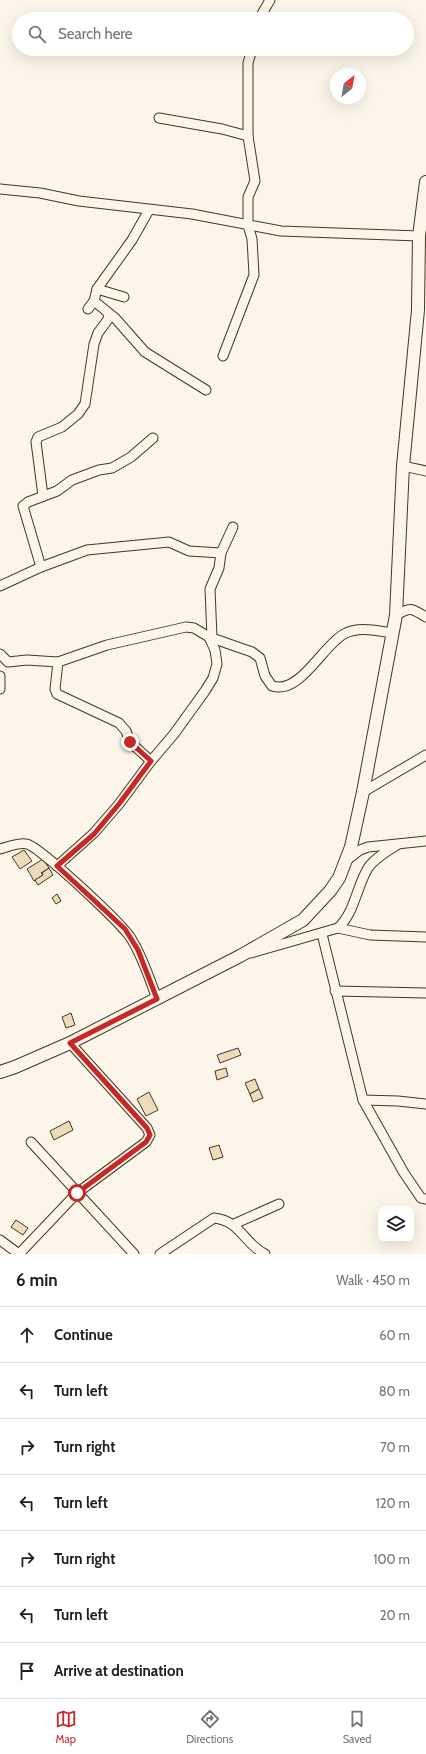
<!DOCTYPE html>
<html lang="en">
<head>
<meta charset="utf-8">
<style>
	body { margin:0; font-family:Cabin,sans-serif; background:#f6f6f6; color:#202124 }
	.controls { position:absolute; right:12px; bottom:12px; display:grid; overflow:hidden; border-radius:8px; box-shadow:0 4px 16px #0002 }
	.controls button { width:36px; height:36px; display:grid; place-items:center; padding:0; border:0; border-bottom:1px solid #e0e0e0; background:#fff; color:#202124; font:20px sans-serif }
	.compass { position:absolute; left:330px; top:68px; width:36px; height:36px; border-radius:50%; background:#fff; box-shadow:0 4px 16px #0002; rotate:31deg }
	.stop { position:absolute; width:12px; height:12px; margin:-9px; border:3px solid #c62828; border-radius:50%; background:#fff }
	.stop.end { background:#c62828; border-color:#fff; box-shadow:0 1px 4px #0008 }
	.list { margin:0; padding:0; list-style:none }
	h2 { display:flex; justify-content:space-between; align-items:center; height:52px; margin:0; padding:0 16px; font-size:17px }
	h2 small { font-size:13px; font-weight:400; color:#757577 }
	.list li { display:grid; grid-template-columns:26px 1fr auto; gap:12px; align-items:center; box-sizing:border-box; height:56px; padding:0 16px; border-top:1px solid #e0e0e0 }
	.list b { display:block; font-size:15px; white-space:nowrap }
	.list em { font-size:13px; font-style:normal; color:#757577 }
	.icon { flex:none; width:22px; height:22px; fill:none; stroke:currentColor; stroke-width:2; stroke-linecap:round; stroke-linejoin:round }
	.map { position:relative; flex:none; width:426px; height:1254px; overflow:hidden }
	.search { position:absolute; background:#fff; box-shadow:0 4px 16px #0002; left:12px; right:12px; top:12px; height:44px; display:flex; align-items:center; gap:10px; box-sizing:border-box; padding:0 14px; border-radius:22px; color:#757577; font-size:15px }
	.sheet { height:444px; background:#fff }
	nav { display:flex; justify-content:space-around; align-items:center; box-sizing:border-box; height:56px; border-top:1px solid #e0e0e0; background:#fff; font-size:11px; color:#757577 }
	nav a { display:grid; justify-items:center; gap:2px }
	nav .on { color:#c62828 }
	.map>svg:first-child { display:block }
	.building { fill:#ecdcbc; stroke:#4a3520 }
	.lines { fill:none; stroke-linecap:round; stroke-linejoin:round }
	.street-casing { stroke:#4a3520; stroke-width:11 }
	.secondary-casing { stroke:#4a3520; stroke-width:14 }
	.street { stroke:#fbf6e9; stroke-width:9 }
	.secondary { stroke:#fbf6e9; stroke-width:12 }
	.route { stroke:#c62828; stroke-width:5 }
</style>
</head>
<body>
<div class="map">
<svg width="426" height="1254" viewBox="0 0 426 1254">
	<rect width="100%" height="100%" fill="#fbf6e9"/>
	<g class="building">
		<polygon points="24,850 32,861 20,869 12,857"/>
		<polygon points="43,859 49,868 41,873 43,875 34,881 27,869"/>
		<polygon points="49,868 53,875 38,885 35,880 43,875 42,873"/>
		<polygon points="57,894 61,901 56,904 52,898"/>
		<polygon points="71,1013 75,1025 66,1028 62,1017"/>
		<polygon points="238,1048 241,1055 220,1063 217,1055"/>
		<polygon points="226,1068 228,1076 217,1080 215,1071"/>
		<polygon points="255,1079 259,1089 250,1094 245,1083"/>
		<polygon points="259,1089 263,1098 253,1102 250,1094"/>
		<polygon points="149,1092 158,1110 146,1116 137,1099"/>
		<polygon points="69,1121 73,1130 54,1140 50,1131"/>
		<polygon points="219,1145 223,1157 213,1160 209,1148"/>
		<polygon points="16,1220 28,1228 23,1235 11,1227"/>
	</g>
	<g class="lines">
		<defs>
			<g id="street">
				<polyline points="259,19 270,0"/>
				<polyline points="159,118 222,129 248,136"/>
				<polyline points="0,189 40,193 79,201 192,214 281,231 419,236"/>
				<polyline points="97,289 124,297"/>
				<polyline points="94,301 115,318 145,352 206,390"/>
				<polyline points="88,309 94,301 97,289 132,240 149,210"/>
				<polyline points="223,356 254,275 252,239 248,225 248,197 255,181 248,136 248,63 252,49"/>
				<polyline points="403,466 426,471"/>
				<polyline points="43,496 36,442 38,437 62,427 78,414 85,404 94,344 98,333 109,318 108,313"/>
				<polyline points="41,567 23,506 28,502 57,491 72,480 99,470 112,468 131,457 153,438"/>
				<polyline points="0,586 41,567 87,550 169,542 189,551 221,553"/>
				<path d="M396,615C412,606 412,609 426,617"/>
				<polyline points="212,638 210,589 219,568 221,553 233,527"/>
				<path d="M0,654L8,662L27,660L58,662L107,645L186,627L194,628L209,637L252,652L260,658L265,676L272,686C300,695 323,645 344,634C359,626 377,631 393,633"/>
				<polyline points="58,662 55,689 57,694 119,723 126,731 130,742 151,761"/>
				<polyline points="0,676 0,689"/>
				<polyline points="363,792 426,755"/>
				<path d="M0,849C8,847 19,842 27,844C40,847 125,926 132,940C143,958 150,980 157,999"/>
				<polyline points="347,860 360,850 368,847 426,841"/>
				<polyline points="57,866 94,833 119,804 151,761 174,734 205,691 213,678 217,664 215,650 209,637"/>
				<polyline points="338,928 370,935 426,937"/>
				<polyline points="322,934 363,1100 404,1173 421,1198 426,1199"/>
				<path d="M251,953L338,928C355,912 356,888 368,868C375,858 387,851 397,845"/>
				<polyline points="335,991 426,993"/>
				<polyline points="363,1100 398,1101 426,1104"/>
				<polyline points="31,1142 134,1254"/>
				<polyline points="234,1224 279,1204"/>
				<polyline points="0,1240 19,1254"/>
				<polyline points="19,1254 77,1193 146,1142 150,1135 147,1128 70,1043"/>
				<path d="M160,1254L214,1218C241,1221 243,1243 265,1254"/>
			</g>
			<polyline id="secondary" points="0,1072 15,1067 70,1043 240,956 303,920 330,891 339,878 351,847 363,792 396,615 403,466 418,310 419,236 426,182"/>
		</defs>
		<use href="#street" class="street-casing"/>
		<use href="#secondary" class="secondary-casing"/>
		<use href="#street" class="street"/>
		<use href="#secondary" class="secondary"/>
	</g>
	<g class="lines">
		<polyline class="route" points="77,1193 146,1142 150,1135 147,1128 70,1043 157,999 138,950 125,929 57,866 94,834 119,804 151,761 130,742"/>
	</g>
</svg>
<div class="controls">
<button><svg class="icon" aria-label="layers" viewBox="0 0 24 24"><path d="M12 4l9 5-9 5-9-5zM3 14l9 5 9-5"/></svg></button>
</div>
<svg class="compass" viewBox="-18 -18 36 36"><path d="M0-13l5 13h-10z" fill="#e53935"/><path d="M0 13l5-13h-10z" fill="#757577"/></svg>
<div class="stop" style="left:77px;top:1193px"></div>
<div class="stop end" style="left:130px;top:742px"></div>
<div class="search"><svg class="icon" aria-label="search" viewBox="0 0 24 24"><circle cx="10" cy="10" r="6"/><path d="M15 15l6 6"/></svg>Search here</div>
</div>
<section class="sheet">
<h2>6 min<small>Walk · 450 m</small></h2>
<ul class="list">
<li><svg class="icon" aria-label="ahead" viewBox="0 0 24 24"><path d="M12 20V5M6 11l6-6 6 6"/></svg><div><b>Continue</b></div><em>60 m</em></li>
<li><svg class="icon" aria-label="left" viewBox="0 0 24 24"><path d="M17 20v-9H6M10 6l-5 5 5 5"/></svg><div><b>Turn left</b></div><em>80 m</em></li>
<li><svg class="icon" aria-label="right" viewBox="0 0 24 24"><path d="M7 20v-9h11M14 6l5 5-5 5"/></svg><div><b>Turn right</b></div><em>70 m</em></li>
<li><svg class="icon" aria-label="left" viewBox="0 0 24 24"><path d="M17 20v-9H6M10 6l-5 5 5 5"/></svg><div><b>Turn left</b></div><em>120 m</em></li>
<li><svg class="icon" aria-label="right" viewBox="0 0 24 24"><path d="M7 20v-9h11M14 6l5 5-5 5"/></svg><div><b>Turn right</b></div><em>100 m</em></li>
<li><svg class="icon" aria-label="left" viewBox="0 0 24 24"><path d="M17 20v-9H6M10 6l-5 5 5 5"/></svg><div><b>Turn left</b></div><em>20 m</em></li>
<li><svg class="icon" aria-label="arrive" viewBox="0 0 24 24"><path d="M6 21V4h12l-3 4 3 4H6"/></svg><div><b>Arrive at destination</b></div></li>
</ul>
</section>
<nav>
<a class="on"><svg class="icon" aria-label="map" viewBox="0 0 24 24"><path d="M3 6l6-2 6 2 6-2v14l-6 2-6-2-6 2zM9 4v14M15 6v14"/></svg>Map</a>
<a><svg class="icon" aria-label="directions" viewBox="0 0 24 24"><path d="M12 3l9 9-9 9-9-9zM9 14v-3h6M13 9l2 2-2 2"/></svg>Directions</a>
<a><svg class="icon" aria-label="saved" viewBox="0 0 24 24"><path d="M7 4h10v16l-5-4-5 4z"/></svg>Saved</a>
</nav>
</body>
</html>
